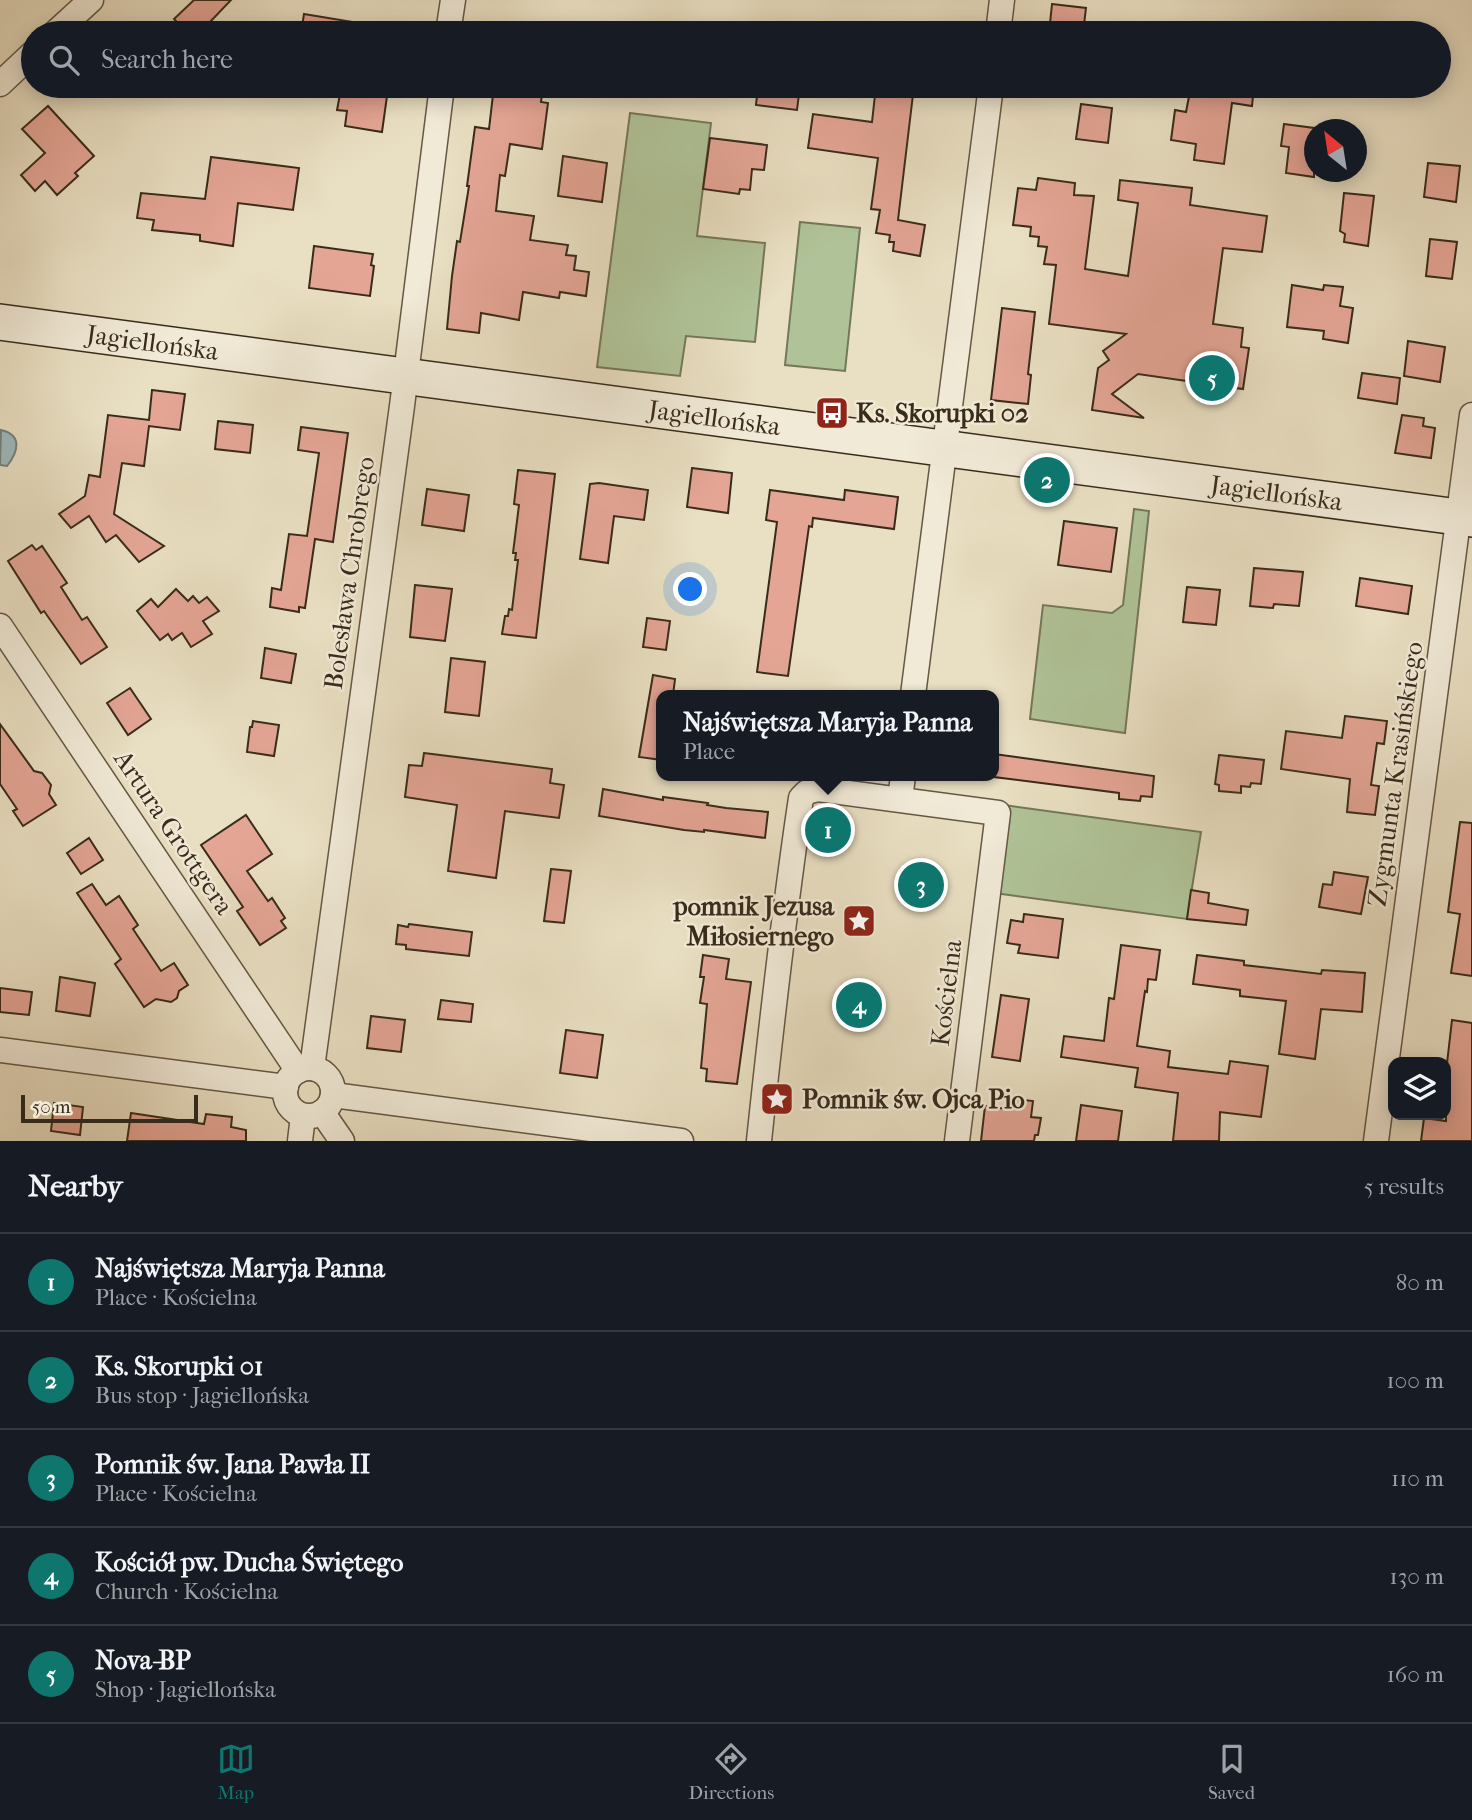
<!DOCTYPE html>
<html lang="en">
<head>
<meta charset="utf-8">
<style>
	body { margin:0; font-family:"IM FELL French Canon",serif; background:#20242c; color:#f1f3f6 }
	.controls { position:absolute; right:21px; bottom:21px; display:grid; overflow:hidden; border-radius:14px; box-shadow:0 4px 18px #0003 }
	.controls button { width:63px; height:63px; display:grid; place-items:center; padding:0; border:0; border-bottom:2px solid #363941; background:#171b24; color:#f1f3f6; font:35px sans-serif }
	.compass { position:absolute; left:1304px; top:119px; width:63px; height:63px; border-radius:50%; background:#171b24; box-shadow:0 4px 18px #0003; rotate:330deg }
	.scale { position:absolute; left:21px; bottom:18px; width:177px; box-sizing:border-box; padding-left:7px; border:4px solid #392b1a; border-top:0; font-size:19px; line-height:24px; white-space:nowrap; color:#392b1a; -webkit-text-stroke:5px #f1ead7; paint-order:stroke }
	.you { position:absolute; left:691px; top:590px; width:24px; height:24px; margin:-18px; border:5px solid #fff; border-radius:50%; background:#1a73e8; box-shadow:0 0 0 10px #1a73e833 }
	.badge { display:grid; place-items:center; width:46px; height:46px; border-radius:50%; background:#0f766e; color:#fff; font-size:23px; font-weight:700 }
	.pin { position:absolute; translate:-50% -50%; border:4px solid #fff; box-shadow:0 2px 7px #0006 }
	.popup { position:absolute; left:656px; top:690px; width:343px; height:91px; box-sizing:border-box; display:grid; place-content:center; border-radius:14px; background:#171b24; filter:drop-shadow(0 2px 5px #0005); font-size:23px; white-space:nowrap; color:#9ea1a6 }
	.popup b { font-size:26px; color:#f1f3f6 }
	.popup::after { content:''; position:absolute; left:50%; top:100%; margin-left:-14px; border:14px solid transparent; border-top-color:#171b24 }
	.list { margin:0; padding:0; list-style:none }
	h2 { display:flex; justify-content:space-between; align-items:center; height:91px; margin:0; padding:0 28px; font-size:30px }
	h2 small { font-size:23px; font-weight:400; color:#9ea1a6 }
	.list li { display:grid; grid-template-columns:46px 1fr auto; gap:21px; align-items:center; box-sizing:border-box; height:98px; padding:0 28px; border-top:2px solid #363941 }
	.list b { display:block; font-size:26px; white-space:nowrap }
	.list p { margin:0; font-size:23px; white-space:nowrap; color:#9ea1a6 }
	.list em { font-size:23px; font-style:normal; color:#9ea1a6 }
	.icon { flex:none; width:38px; height:38px; fill:none; stroke:currentColor; stroke-width:2; stroke-linecap:round; stroke-linejoin:round }
	.map { position:relative; flex:none; width:1472px; height:1141px; overflow:hidden }
	.search { position:absolute; background:#171b24; box-shadow:0 4px 18px #0003; left:21px; right:21px; top:21px; height:77px; display:flex; align-items:center; gap:18px; box-sizing:border-box; padding:0 24px; border-radius:38px; color:#9ea1a6; font-size:26px }
	.sheet { height:581px; background:#171b24 }
	nav { display:flex; justify-content:space-around; align-items:center; box-sizing:border-box; height:98px; border-top:2px solid #363941; background:#171b24; font-size:19px; color:#9ea1a6 }
	nav a { display:grid; justify-items:center; gap:4px }
	nav .on { color:#0f766e }
	.map>svg:first-child { display:block }
	.green { fill:#b0c398; stroke:#747759; stroke-width:2 }
	.water { fill:#9dbabe; stroke:#75817c; stroke-width:2 }
	.building { fill:#e4a595; stroke:#392b1a; stroke-width:2 }
	.lines { fill:none; stroke-linecap:round; stroke-linejoin:round }
	.street-casing { stroke:#655844; stroke-width:27 }
	.secondary-casing { stroke:#392b1a; stroke-width:38 }
	.street { stroke:#f1ead7; stroke-width:24 }
	.secondary { stroke:#f1ead7; stroke-width:35 }
	.labels { text-anchor:middle; stroke-width:5; stroke-linejoin:round; paint-order:stroke }
	.street-label { font-size:26px; fill:#392b1a; stroke:#f1ead7 }
	.poi-label { font-size:26px; font-weight:bold; fill:#392b1a; stroke:#f1ead7; text-anchor:start }
</style>
</head>
<body>
<div class="map">
<svg width="1472" height="1141" viewBox="0 0 1472 1141">
	<rect width="100%" height="100%" fill="#e9dfc2"/>
	<filter id="stains"><feTurbulence type="fractalNoise" baseFrequency=".00286" numOctaves="4"/><feColorMatrix values="0 0 0 0 .2 0 0 0 0 .09 0 0 0 0 .02 0 0 0 .5 -.17"/></filter>
	<radialGradient id="worn" r=".72"><stop offset=".6" stop-color="#630" stop-opacity="0"/><stop offset="1" stop-color="#630" stop-opacity=".3"/></radialGradient>
	<g class="green">
		<polygon points="630,113 711,123 697,236 765,243 755,342 686,336 680,376 597,367"/>
		<polygon points="800,222 860,228 845,371 785,365"/>
		<polygon points="1134,509 1149,511 1125,733 1030,719 1043,605 1112,613 1123,605"/>
		<polygon points="1004,805 1201,832 1187,919 994,893"/>
	</g>
	<path class="water" d="M1,430C23,435 18,452 7,466L0,465Z"/>
	<g class="building">
		<polygon points="194,0 231,0 209,23 220,33 187,33 174,19"/>
		<polygon points="1052,4 1086,8 1083,33 1049,33"/>
		<polygon points="304,14 359,23 358,33 301,33"/>
		<polygon points="494,86 543,86 541,102 548,103 542,149 510,144 505,176 500,175 496,211 534,216 530,240 568,245 566,255 576,256 574,270 589,272 586,296 560,292 559,298 523,292 519,320 481,313 479,333 447,329 452,276 457,241 460,242 469,186 467,186 475,127 489,129"/>
		<polygon points="758,86 800,86 797,110 756,105"/>
		<polygon points="876,86 914,86 898,220 925,225 920,256 893,251 894,242 889,242 890,235 876,233 880,210 871,209 878,158 808,148 813,114 872,122"/>
		<polygon points="1191,86 1232,88 1232,86 1254,86 1252,106 1232,103 1224,164 1194,160 1196,144 1171,140 1175,110 1186,112"/>
		<polygon points="341,89 387,96 382,132 345,126 347,111 337,110"/>
		<polygon points="1081,104 1112,108 1108,143 1076,139"/>
		<polygon points="48,106 94,156 75,173 78,176 57,195 45,181 35,191 21,175 45,153 22,129"/>
		<polygon points="1284,124 1314,128 1314,177 1286,173 1289,147 1281,146"/>
		<polygon points="710,138 767,145 764,170 752,169 750,190 740,189 739,194 703,189"/>
		<polygon points="563,156 607,163 602,202 558,196"/>
		<polygon points="211,157 299,168 293,210 238,203 233,246 200,241 200,235 152,230 154,220 137,218 141,193 205,199"/>
		<polygon points="1428,163 1460,166 1456,202 1424,197"/>
		<polygon points="1038,178 1075,183 1074,195 1094,196 1085,269 1128,276 1138,203 1118,200 1120,180 1192,188 1190,205 1267,216 1262,252 1223,248 1213,324 1243,328 1241,347 1249,348 1243,389 1138,374 1112,394 1144,418 1092,410 1098,368 1109,360 1103,351 1126,334 1049,324 1056,265 1044,264 1047,247 1038,246 1039,237 1030,236 1031,227 1013,225 1018,188 1036,190"/>
		<polygon points="1344,193 1374,196 1368,246 1344,242 1345,234 1340,231"/>
		<polygon points="1430,239 1457,242 1452,279 1426,276"/>
		<polygon points="314,246 373,254 371,265 374,266 370,296 309,288"/>
		<polygon points="1292,285 1323,290 1324,285 1343,287 1340,306 1353,308 1348,343 1323,339 1324,331 1287,327"/>
		<polygon points="1002,308 1035,312 1028,374 1031,375 1028,404 991,400"/>
		<polygon points="1408,341 1445,347 1440,382 1404,376"/>
		<polygon points="1362,373 1400,378 1397,404 1358,398"/>
		<polygon points="152,390 185,394 180,430 149,426 144,466 122,463 114,514 164,546 139,562 116,535 106,542 89,516 71,528 59,514 85,496 89,475 100,477 108,415 149,420"/>
		<polygon points="1402,415 1424,418 1423,426 1435,428 1431,458 1395,453"/>
		<polygon points="218,421 253,425 250,453 215,449"/>
		<polygon points="301,427 348,433 333,542 315,539 305,608 299,607 299,612 270,607 272,588 281,590 289,534 307,536 319,453 298,450"/>
		<polygon points="692,468 732,473 728,513 687,507"/>
		<polygon points="518,470 555,474 536,638 502,634 505,616 508,616 509,609 512,610 518,560 515,560 516,553 513,553 519,505 514,504"/>
		<polygon points="599,483 648,490 644,520 614,516 608,563 580,559 590,484"/>
		<polygon points="427,489 469,495 464,531 422,525"/>
		<polygon points="770,490 844,500 845,490 898,497 894,529 813,518 812,527 809,526 788,676 757,672 777,522 766,520"/>
		<polygon points="1064,521 1117,528 1111,572 1058,565"/>
		<polygon points="32,545 36,550 42,546 67,583 61,587 82,620 87,617 107,647 81,664 44,611 41,613 8,561"/>
		<polygon points="1254,568 1303,572 1299,606 1274,604 1273,608 1250,606"/>
		<polygon points="1360,578 1412,586 1408,614 1356,606"/>
		<polygon points="415,585 452,589 445,641 410,637"/>
		<polygon points="1187,587 1220,590 1216,625 1183,622"/>
		<polygon points="176,589 188,601 193,596 199,603 207,597 219,611 203,621 212,634 191,647 182,633 172,640 168,634 160,640 137,611 151,599 158,607"/>
		<polygon points="647,618 670,621 666,650 643,647"/>
		<polygon points="265,648 296,654 291,683 261,678"/>
		<polygon points="451,658 485,662 479,716 445,712"/>
		<polygon points="653,675 675,679 673,695 662,695 662,760 639,757"/>
		<polygon points="130,688 151,719 128,735 107,703"/>
		<polygon points="1345,716 1387,721 1384,744 1377,743 1371,785 1379,786 1375,815 1347,812 1350,779 1281,769 1286,731 1342,738"/>
		<polygon points="253,721 279,725 274,756 247,752 250,727 252,727"/>
		<polygon points="0,724 34,771 42,773 51,785 49,794 56,805 23,826 13,811 17,809 0,784"/>
		<polygon points="424,753 552,769 550,783 564,785 559,818 505,811 496,878 448,871 457,805 405,797 409,765 422,766"/>
		<polygon points="994,754 1154,776 1152,797 1141,796 1140,801 1119,799 1119,793 994,777"/>
		<polygon points="1219,755 1264,760 1261,784 1251,783 1250,787 1241,786 1241,793 1219,791 1219,785 1215,784"/>
		<polygon points="603,789 663,800 663,797 708,803 707,805 726,808 768,812 765,838 704,830 704,832 684,830 599,816"/>
		<polygon points="246,815 272,854 247,871 268,901 272,898 285,918 281,921 286,928 260,945 237,911 243,907 201,845"/>
		<polygon points="1460,822 1472,823 1472,976 1451,973 1460,914 1448,912"/>
		<polygon points="89,838 103,860 81,874 67,853"/>
		<polygon points="551,869 571,871 564,923 544,921"/>
		<polygon points="1334,872 1368,877 1361,914 1319,907 1323,884 1332,885"/>
		<polygon points="92,884 106,905 119,896 138,925 133,929 161,971 174,963 188,985 179,991 177,998 171,1002 156,999 144,1007 115,964 121,959 77,893"/>
		<polygon points="1191,890 1209,893 1208,903 1248,910 1246,925 1187,919"/>
		<polygon points="1024,914 1063,919 1058,958 1018,953 1020,945 1007,943 1011,920 1023,922"/>
		<polygon points="409,924 472,932 469,956 406,949 406,945 396,944 398,925 408,927"/>
		<polygon points="1121,945 1160,950 1156,980 1148,979 1147,992 1145,991 1137,1046 1170,1051 1168,1067 1228,1074 1230,1061 1268,1066 1261,1117 1220,1112 1219,1141 1173,1141 1178,1093 1135,1087 1138,1068 1061,1057 1064,1036 1104,1041 1109,998 1114,999"/>
		<polygon points="703,955 729,959 726,979 751,982 737,1084 706,1081 707,1069 701,1068 707,1004 700,1003 704,977 700,977"/>
		<polygon points="1197,955 1244,961 1244,965 1321,974 1322,970 1365,973 1362,1012 1321,1009 1315,1059 1279,1054 1286,1001 1240,996 1240,990 1193,984"/>
		<polygon points="60,977 95,983 90,1016 56,1011"/>
		<polygon points="0,988 32,992 29,1015 0,1012"/>
		<polygon points="1001,995 1029,999 1020,1061 992,1057"/>
		<polygon points="441,1000 473,1004 471,1022 438,1019"/>
		<polygon points="371,1016 405,1020 401,1052 367,1048"/>
		<polygon points="1452,1020 1472,1023 1472,1141 1421,1141 1424,1118 1446,1121 1446,1072"/>
		<polygon points="566,1030 603,1035 597,1078 560,1073"/>
		<polygon points="1008,1098 1033,1101 1031,1117 1041,1118 1038,1135 1035,1135 1034,1141 981,1141 985,1106 1007,1109"/>
		<polygon points="54,1103 83,1107 80,1135 51,1131"/>
		<polygon points="1081,1105 1122,1111 1118,1141 1076,1141"/>
		<polygon points="131,1113 204,1124 206,1114 232,1117 231,1127 246,1130 246,1141 127,1141"/>
	</g>
	<g class="lines">
		<defs>
			<g id="street">
				<polyline points="55,33 91,0"/>
				<polyline points="448,33 453,0"/>
				<polyline points="998,33 1002,0"/>
				<polyline points="0,84 33,53"/>
				<polyline points="0,626 298,1071"/>
				<polyline points="913,695 991,86"/>
				<polyline points="900,799 903,776"/>
				<polyline points="0,1050 286,1087"/>
				<polyline points="312,1068 402,406 442,86"/>
				<circle cx="309" cy="1092" r="24"/>
				<polyline points="333,1095 681,1141"/>
				<polyline points="322,1112 342,1141"/>
				<polyline points="300,1141 303,1116"/>
				<path d="M759,1141C771,1027 784,912 801,798L807,792L818,789L998,813L957,1141"/>
				<polyline points="1376,1141 1472,415"/>
			</g>
			<g id="secondary">
				<path id="s1" d="M0,322L1472,519"/>
			</g>
		</defs>
		<use href="#street" class="street-casing"/>
		<use href="#secondary" class="secondary-casing"/>
		<use href="#street" class="street"/>
		<use href="#secondary" class="secondary"/>
	</g>
	<defs>
		<symbol id="bus-square" viewBox="-11 -11 22 22"><rect x="-9" y="-9" width="18" height="18" rx="4" fill="#8f2418" stroke="#f1ead7"/><path d="M-5-6H5V4H4V6H2V4H-2V6H-4V4H-5ZM-3.5-4V0h7V-4ZM-3.5 1.2v1.5H-2V1.2ZM2 1.2v1.5H3.5V1.2Z" fill="#fff"/></symbol>
		<symbol id="sight-square" viewBox="-11 -11 22 22"><rect x="-9" y="-9" width="18" height="18" rx="4" fill="#8f2418" stroke="#f1ead7"/><path d="M0-6L1.8-2.2L6-1.7L2.9 1.2L3.7 5.4L0 3.3L-3.7 5.4L-2.9 1.2L-6-1.7L-1.8-2.2Z" fill="#fff"/></symbol>
	</defs>
	<g fill-rule="evenodd">
		<use href="#bus-square" x="813" y="394" width="38" height="38"/>
		<use href="#sight-square" x="840" y="902" width="38" height="38"/>
		<use href="#sight-square" x="758" y="1080" width="38" height="38"/>
	</g>
	<g class="labels">
		<g class="street-label">
			<text dy="9" stroke="none"><textPath href="#s1" startOffset="154">Jagiellońska</textPath></text>
			<text dy="9" stroke="none"><textPath href="#s1" startOffset="721">Jagiellońska</textPath></text>
			<text dy="9" stroke="none"><textPath href="#s1" startOffset="1288">Jagiellońska</textPath></text>
			<text transform="translate(349 573) rotate(-82)" y="9">Bolesława Chrobrego</text>
			<text transform="translate(1395 774) rotate(-82)" y="9">Zygmunta Krasińskiego</text>
			<text transform="translate(174 832) rotate(56)" y="9">Artura Grottgera</text>
			<text transform="translate(946 993) rotate(-83)" y="9">Kościelna</text>
		</g>
		<g class="poi-label">
			<text x="856" y="422">Ks. Skorupki 02</text>
			<text x="834" y="915" text-anchor="end">pomnik Jezusa<tspan x="834" dy="30">Miłosiernego</tspan></text>
			<text x="802" y="1108">Pomnik św. Ojca Pio</text>
		</g>
	</g>
	<rect width="100%" height="100%" filter="url(#stains)"/>
	<rect width="100%" height="100%" fill="url(#worn)"/>
</svg>
<div class="controls">
<button><svg class="icon" aria-label="layers" viewBox="0 0 24 24"><path d="M12 4l9 5-9 5-9-5zM3 14l9 5 9-5"/></svg></button>
</div>
<svg class="compass" viewBox="-18 -18 36 36"><path d="M0-13l5 13h-10z" fill="#e53935"/><path d="M0 13l5-13h-10z" fill="#9ea1a6"/></svg>
<div class="scale">50 m</div>
<div class="you"></div>
<div class="pin badge" style="left:828px;top:830px">1</div>
<div class="popup"><b>Najświętsza Maryja Panna</b>Place</div>
<div class="pin badge" style="left:1047px;top:480px">2</div>
<div class="pin badge" style="left:921px;top:885px">3</div>
<div class="pin badge" style="left:859px;top:1005px">4</div>
<div class="pin badge" style="left:1212px;top:378px">5</div>
<div class="search"><svg class="icon" aria-label="search" viewBox="0 0 24 24"><circle cx="10" cy="10" r="6"/><path d="M15 15l6 6"/></svg>Search here</div>
</div>
<section class="sheet">
<h2>Nearby<small>5 results</small></h2>
<ul class="list">
<li><span class="badge">1</span><div><b>Najświętsza Maryja Panna</b><p>Place · Kościelna</p></div><em>80 m</em></li>
<li><span class="badge">2</span><div><b>Ks. Skorupki 01</b><p>Bus stop · Jagiellońska</p></div><em>100 m</em></li>
<li><span class="badge">3</span><div><b>Pomnik św. Jana Pawła II</b><p>Place · Kościelna</p></div><em>110 m</em></li>
<li><span class="badge">4</span><div><b>Kościół pw. Ducha Świętego</b><p>Church · Kościelna</p></div><em>130 m</em></li>
<li><span class="badge">5</span><div><b>Nova-BP</b><p>Shop · Jagiellońska</p></div><em>160 m</em></li>
</ul>
</section>
<nav>
<a class="on"><svg class="icon" aria-label="map" viewBox="0 0 24 24"><path d="M3 6l6-2 6 2 6-2v14l-6 2-6-2-6 2zM9 4v14M15 6v14"/></svg>Map</a>
<a><svg class="icon" aria-label="directions" viewBox="0 0 24 24"><path d="M12 3l9 9-9 9-9-9zM9 14v-3h6M13 9l2 2-2 2"/></svg>Directions</a>
<a><svg class="icon" aria-label="saved" viewBox="0 0 24 24"><path d="M7 4h10v16l-5-4-5 4z"/></svg>Saved</a>
</nav>
</body>
</html>
